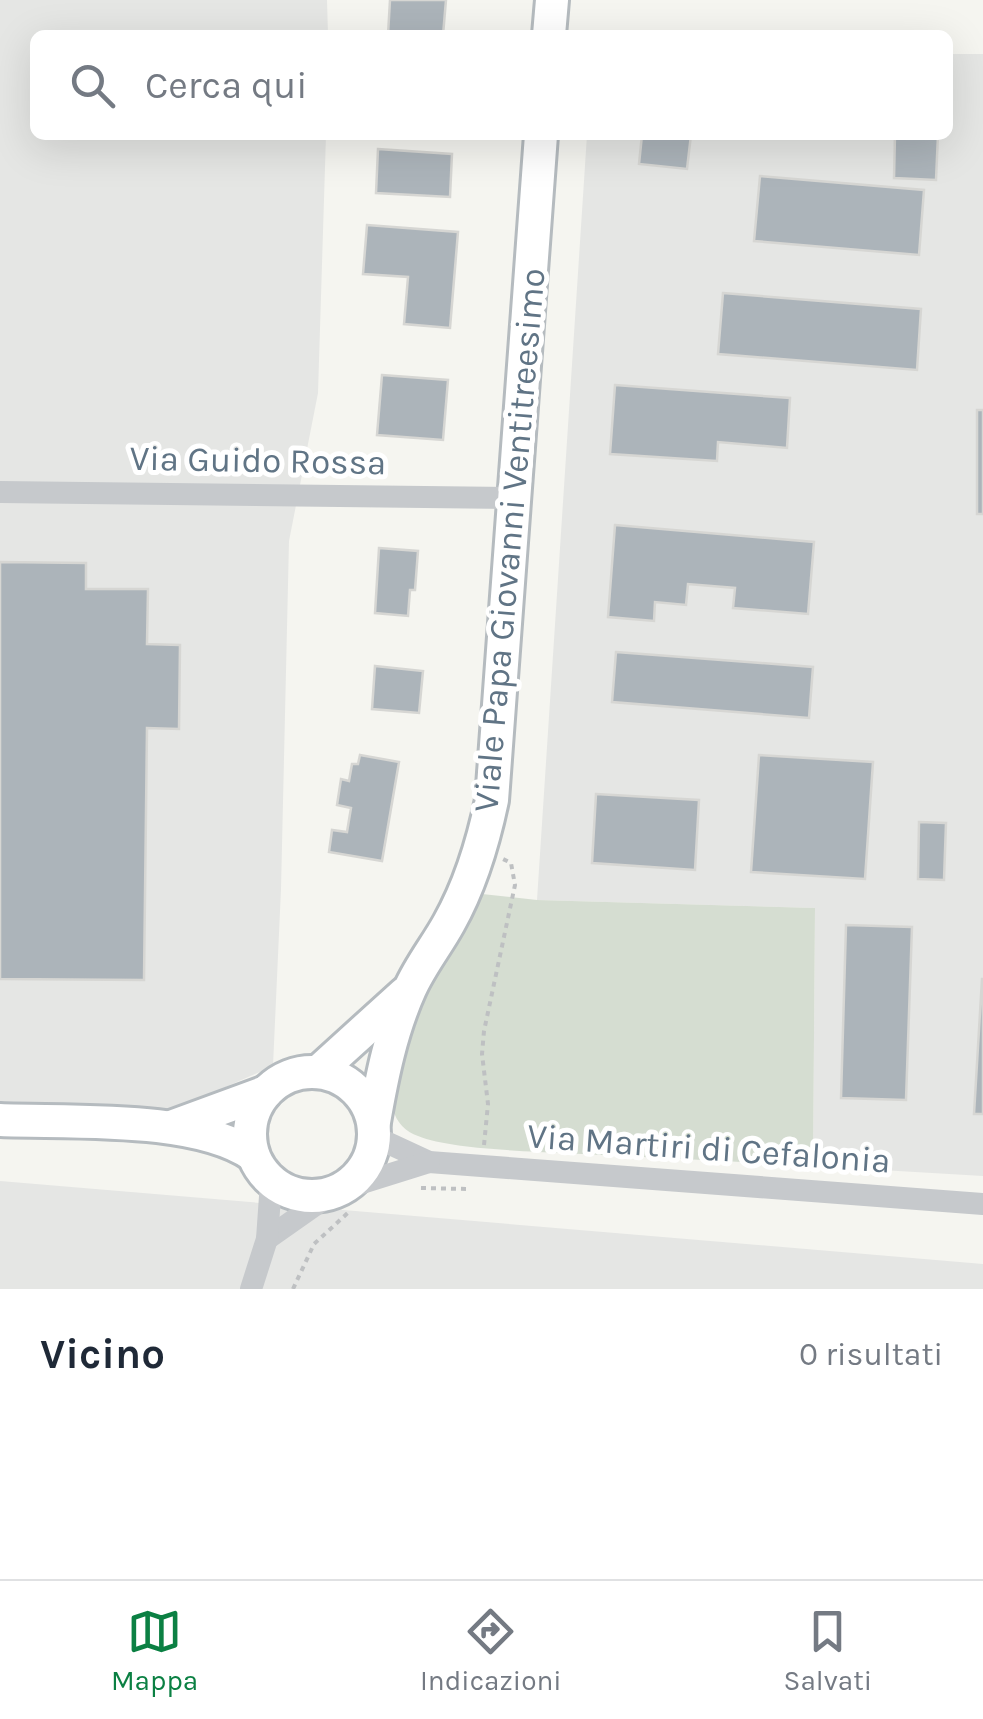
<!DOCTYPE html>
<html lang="it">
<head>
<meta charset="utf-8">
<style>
	body { margin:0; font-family:Karla,sans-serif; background:#f2f2f3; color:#1f2937 }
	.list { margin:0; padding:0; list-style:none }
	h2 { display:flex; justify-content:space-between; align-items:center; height:130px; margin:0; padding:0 40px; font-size:42px }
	h2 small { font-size:32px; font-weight:400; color:#747a83 }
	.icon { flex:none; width:55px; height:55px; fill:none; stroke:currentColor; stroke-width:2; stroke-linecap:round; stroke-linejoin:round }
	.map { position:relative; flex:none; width:983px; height:1289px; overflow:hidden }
	.search { position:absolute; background:#fff; box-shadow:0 10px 40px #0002; left:30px; right:30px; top:30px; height:110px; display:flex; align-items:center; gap:25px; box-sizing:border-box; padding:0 35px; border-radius:15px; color:#747a83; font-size:38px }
	.sheet { height:290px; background:#fff }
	nav { display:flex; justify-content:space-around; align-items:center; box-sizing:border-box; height:140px; border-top:2px solid #e0e1e3; background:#fff; font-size:28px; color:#747a83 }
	nav a { display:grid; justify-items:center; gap:5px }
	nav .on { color:#0b8043 }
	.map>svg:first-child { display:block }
	.built { fill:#e5e6e4 }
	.green { fill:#d5ddd1 }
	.building { fill:#acb4ba; stroke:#d6d6d3; stroke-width:2.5 }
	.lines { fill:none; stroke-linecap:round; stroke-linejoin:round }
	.secondary-casing { stroke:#b5bbbf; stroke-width:38 }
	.path { stroke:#bec0c2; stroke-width:4; stroke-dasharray:5 5; stroke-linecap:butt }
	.street { stroke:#c6c9cc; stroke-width:22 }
	.secondary { stroke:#fff; stroke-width:32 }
	.labels { text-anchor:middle; stroke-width:10; stroke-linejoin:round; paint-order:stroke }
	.street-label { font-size:35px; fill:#607485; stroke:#fff }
</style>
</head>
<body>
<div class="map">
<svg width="983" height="1289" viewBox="0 0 983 1289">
	<rect width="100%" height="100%" fill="#f5f5f0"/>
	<g class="built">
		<polygon points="0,0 327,0 328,35 35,35 35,135 326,135 318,393 289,541 281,889 273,1066 165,1114 0,1105"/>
		<polygon points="948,54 983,54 983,1176 813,1166 815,908 537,900 587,135 948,135"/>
		<polygon points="0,1181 983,1264 983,1289 0,1289"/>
	</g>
	<path class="green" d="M482,894L537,900L815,908L813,1166C729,1161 645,1157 562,1153C525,1151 450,1149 418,1136C406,1132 396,1122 393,1109C380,1051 453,944 482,894Z"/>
	<g class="building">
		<polygon points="390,0 446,0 443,35 388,35"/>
		<rect x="376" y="135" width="81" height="2"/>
		<polygon points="642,135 691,135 687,169 639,164"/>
		<polygon points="895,135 938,135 936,180 894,178"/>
		<polygon points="378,149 452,154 450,197 376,193"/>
		<polygon points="760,176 924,190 919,255 754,241"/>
		<polygon points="367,225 458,232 450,328 404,324 408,277 363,274"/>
		<polygon points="723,293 921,309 917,370 718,354"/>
		<polygon points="382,375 448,380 443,440 377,435"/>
		<polygon points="615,385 790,398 787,448 718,442 717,461 610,454"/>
		<rect x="977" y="410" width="6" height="104"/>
		<polygon points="615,525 814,542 808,614 733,608 735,588 688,584 686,605 655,602 654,621 608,617"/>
		<polygon points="379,548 418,551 415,590 410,590 408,616 375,613"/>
		<polygon points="0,562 86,563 86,589 148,589 147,644 180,645 179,729 147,728 144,980 0,979"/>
		<polygon points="616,652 813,667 809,718 612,702"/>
		<polygon points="375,666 423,671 419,713 372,709"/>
		<polygon points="360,755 399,762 382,861 329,852 332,830 347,832 351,808 337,805 341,779 349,781 352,764 358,764"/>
		<polygon points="759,755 873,762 865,879 751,872"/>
		<polygon points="596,794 699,800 695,870 592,863"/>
		<polygon points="919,822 946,823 944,880 918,879"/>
		<polygon points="846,925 912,927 906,1100 841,1098"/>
		<polygon points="982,979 983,979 983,1114 974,1114"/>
	</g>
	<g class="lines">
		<defs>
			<g id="secondary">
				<polyline points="549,35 552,0"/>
				<circle cx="312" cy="1134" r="62"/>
				<polyline points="318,1072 404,994"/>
				<path d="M0,1120C70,1123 195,1115 253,1155"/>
				<path d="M374,1122C382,1076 391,1031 410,989C420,966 437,945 449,923C471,884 483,843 492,800L541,135"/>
				<polyline points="171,1127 266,1092"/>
			</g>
		</defs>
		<use href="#secondary" class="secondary-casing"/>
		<g class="path">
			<polyline points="484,1145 488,1104 482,1054 484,1031 515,885 511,863 503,859"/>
			<polyline points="421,1188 467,1189"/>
			<polyline points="293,1289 314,1244 351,1210"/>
		</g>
		<g class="street">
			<polyline points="0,492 515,498"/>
			<polyline points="375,1137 429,1162 983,1204"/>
			<polyline points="346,1188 429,1162"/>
			<polyline points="267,1239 331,1194"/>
			<polyline points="251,1289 267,1239 271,1182"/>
		</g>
		<use href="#secondary" class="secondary"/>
	</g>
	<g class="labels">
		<g class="street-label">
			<text transform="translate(258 460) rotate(1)" y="12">Via Guido Rossa</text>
			<text transform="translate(509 540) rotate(-85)" y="12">Viale Papa Giovanni Ventitreesimo</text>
			<text transform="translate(709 1148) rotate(4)" y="12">Via Martiri di Cefalonia</text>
		</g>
	</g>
</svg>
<div class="search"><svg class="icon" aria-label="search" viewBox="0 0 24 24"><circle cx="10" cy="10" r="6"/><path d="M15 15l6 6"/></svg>Cerca qui</div>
</div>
<section class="sheet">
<h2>Vicino<small>0 risultati</small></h2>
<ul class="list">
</ul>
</section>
<nav>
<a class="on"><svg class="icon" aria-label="map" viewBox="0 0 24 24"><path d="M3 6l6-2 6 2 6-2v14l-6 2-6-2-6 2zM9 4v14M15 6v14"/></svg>Mappa</a>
<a><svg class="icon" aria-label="directions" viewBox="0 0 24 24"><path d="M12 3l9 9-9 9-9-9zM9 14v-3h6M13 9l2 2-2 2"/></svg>Indicazioni</a>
<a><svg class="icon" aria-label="saved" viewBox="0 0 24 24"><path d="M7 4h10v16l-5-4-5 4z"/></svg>Salvati</a>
</nav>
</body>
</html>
